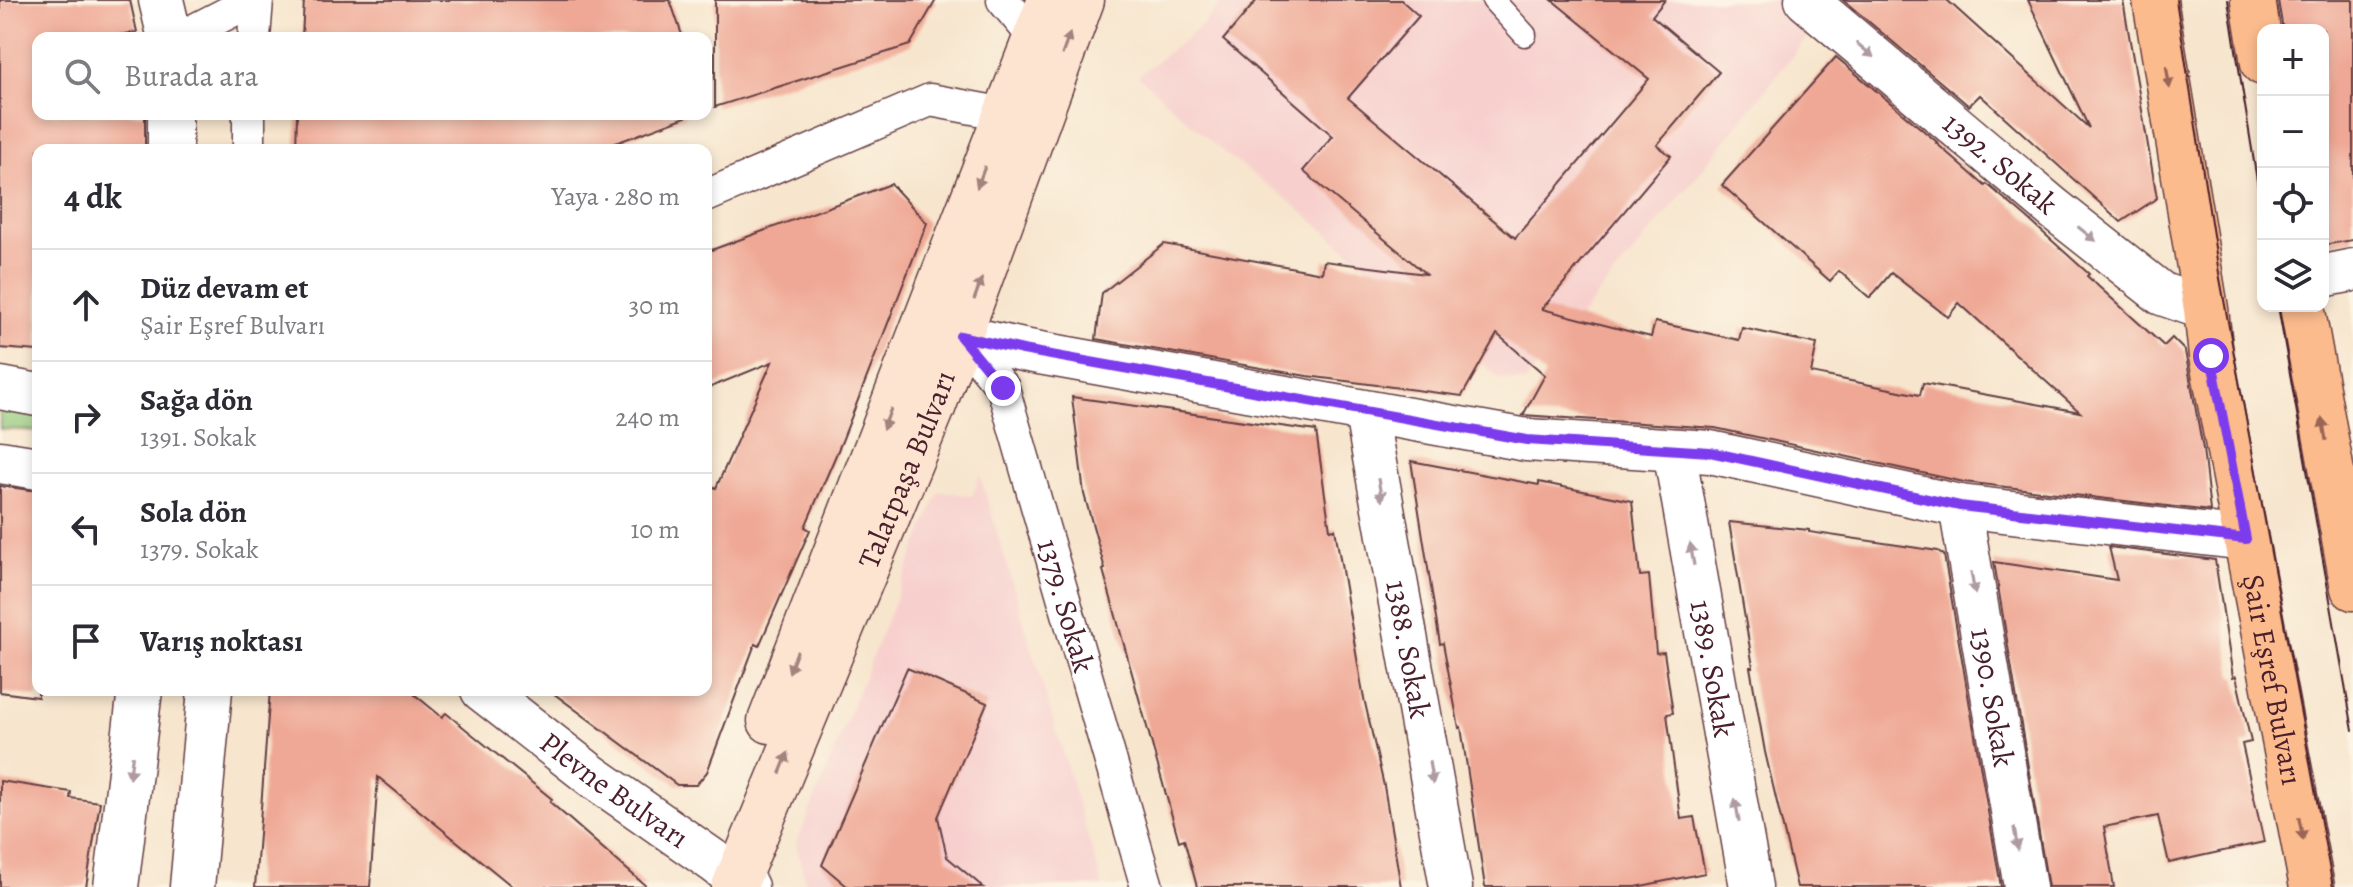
<!DOCTYPE html>
<html lang="tr">
<head>
<meta charset="utf-8">
<style>
	body { margin:0; font-family:Alegreya,serif; background:#f7f7f7; color:#2b2b33 }
	.controls { position:absolute; right:24px; top:24px; display:grid; overflow:hidden; border-radius:16px; box-shadow:0 4px 12px #0003 }
	.controls button { width:72px; height:72px; display:grid; place-items:center; padding:0; border:0; border-bottom:2px solid #e1e1e2; background:#fff; color:#2b2b33; font:40px sans-serif }
	.stop { position:absolute; width:24px; height:24px; margin:-18px; border:6px solid #7c3aed; border-radius:50%; background:#fff }
	.stop.end { background:#7c3aed; border-color:#fff; box-shadow:0 2px 8px #0008 }
	.list { margin:0; padding:0; list-style:none }
	h2 { display:flex; justify-content:space-between; align-items:center; height:104px; margin:0; padding:0 32px; font-size:34px }
	h2 small { font-size:26px; font-weight:400; color:#7c7c81 }
	.list li { display:grid; grid-template-columns:52px 1fr auto; gap:24px; align-items:center; box-sizing:border-box; height:112px; padding:0 32px; border-top:2px solid #e1e1e2 }
	.list b { display:block; font-size:30px; white-space:nowrap }
	.list p { margin:0; font-size:26px; white-space:nowrap; color:#7c7c81 }
	.list em { font-size:26px; font-style:normal; color:#7c7c81 }
	.icon { flex:none; width:44px; height:44px; fill:none; stroke:currentColor; stroke-width:2; stroke-linecap:round; stroke-linejoin:round }
	.map { position:relative; flex:none; width:2353px; height:887px; overflow:hidden }
	.search { position:absolute; background:#fff; box-shadow:0 4px 12px #0003; left:32px; top:32px; width:680px; height:88px; display:flex; align-items:center; gap:20px; box-sizing:border-box; padding:0 28px; border-radius:16px; color:#7c7c81; font-size:30px }
	.panel { position:absolute; background:#fff; box-shadow:0 4px 12px #0003; left:32px; top:144px; width:680px; height:552px; border-radius:16px }
	.map>svg:first-child { display:block }
	.built { fill:#f7d0ce }
	.green { fill:#92c97b; stroke:#6e7453; stroke-width:2 }
	.building { fill:#efa895 }
	.lines { fill:none; stroke-linecap:round; stroke-linejoin:round }
	.service-casing { stroke:#643d43; stroke-width:25 }
	.pedestrian-casing { stroke:#643d43; stroke-width:35 }
	.minor-casing { stroke:#643d43; stroke-width:45 }
	.tertiary-casing { stroke:#643d43; stroke-width:47 }
	.secondary-casing { stroke:#643d43; stroke-width:47 }
	.primary-casing { stroke:#643d43; stroke-width:47 }
	.service { stroke:#fff; stroke-width:22 }
	.pedestrian { stroke:#fff; stroke-width:32 }
	.minor { stroke:#fff; stroke-width:42 }
	.tertiary { stroke:#fff; stroke-width:44 }
	.secondary { stroke:#fde4d1; stroke-width:44 }
	.primary { stroke:#fbbb8d; stroke-width:44 }
	.tram { stroke:#4a1f2b; stroke-width:2 }
	.oneway { fill:#a4827e }
	.oneway2 { fill:#ae9aa0 }
	.oneway3 { fill:#9a6557 }
	.route { stroke:#7c3aed; stroke-width:10 }
	.labels { text-anchor:middle; stroke-width:8; stroke-linejoin:round; paint-order:stroke }
	.street-label { font-size:30px; fill:#4a1f2b; stroke:#fcf5e5 }
</style>
</head>
<body>
<div class="map">
<svg width="2353" height="887" viewBox="0 0 2353 887">
	<rect width="100%" height="100%" fill="#fcf5e5"/>
	<filter id="ink" filterUnits="userSpaceOnUse"><feTurbulence type="fractalNoise" baseFrequency=".0125" numOctaves="2"/><feDisplacementMap in="SourceGraphic" scale="16" xChannelSelector="R" yChannelSelector="G"/><feConvolveMatrix kernelMatrix="1 2 1 2 8 2 1 2 1" color-interpolation-filters="sRGB"/></filter>
	<filter id="wash" filterUnits="userSpaceOnUse"><feTurbulence type="fractalNoise" baseFrequency=".006" numOctaves="4" result="noise"/><feDisplacementMap in="SourceGraphic" scale="32" xChannelSelector="R" yChannelSelector="G"/><feGaussianBlur stdDeviation="1.8" result="paint"/><feColorMatrix in="noise" values="0 0 0 0 0 0 0 0 0 0 0 0 0 0 0 0 0 1.4 0 .05"/><feComposite in="paint" operator="in"/></filter>
	<g filter="url(#wash)">
		<rect width="100%" height="100%" fill="#f7e5cd"/>
		<g class="built">
			<polygon points="1223,0 1792,0 1820,21 1694,180 1525,382 1499,378 1292,203 1223,152 1138,76 1202,26"/>
			<polygon points="980,475 1103,887 807,887 796,845 939,491 972,496"/>
		</g>
		<polygon class="green" points="0,403 38,407 38,431 0,429"/>
		<g id="blocks">
			<g class="building">
				<polygon points="0,0 130,0 137,32 99,38 38,38 38,114 145,114 145,150 38,150 38,351 0,348"/>
				<polygon points="304,0 670,0 683,38 302,38"/>
				<polygon points="715,0 936,0 910,45 715,107"/>
				<polygon points="1257,0 1401,0 1419,16 1348,98 1515,238 1649,79 1552,0 1665,0 1652,16 1719,72 1657,145 1671,156 1542,309 1651,337 1655,322 1739,340 1742,328 1817,344 1811,373 1920,395 1923,383 2080,412 1959,303 1948,317 1891,273 1870,298 1839,271 1830,281 1722,185 1836,57 1937,142 1936,143 1985,186 1987,184 2027,218 2089,274 2087,276 2164,346 2172,338 2185,351 2203,449 2210,511 1964,482 1715,428 1523,415 1545,375 1497,334 1462,396 1307,376 1096,339 1102,293 1164,244 1322,273 1324,261 1426,274 1303,171 1333,136 1223,40"/>
				<polygon points="1843,0 1947,0 2089,128 2028,0 2123,0 2157,198 2121,222 1980,95 1969,106"/>
				<polygon points="2278,0 2353,0 2353,240 2323,245 2323,30 2283,30"/>
				<polygon points="297,114 685,114 686,117 597,150 296,150"/>
				<polygon points="891,184 927,223 842,441 805,527 810,530 759,646 755,644 707,772 696,785 677,785 549,690 706,690 706,484 716,488 772,362 706,389 706,252"/>
				<polygon points="1072,397 1316,431 1330,530 1335,529 1363,694 1384,786 1401,887 1197,887 1184,839 1179,841 1103,570 1105,569 1084,494"/>
				<polygon points="1411,461 1539,485 1539,482 1632,501 1640,576 1649,575 1656,653 1664,652 1673,713 1667,714 1681,819 1694,817 1705,873 1636,887 1485,887 1461,727 1459,728 1443,643 1440,644"/>
				<polygon points="0,486 38,491 38,697 0,692"/>
				<polygon points="1729,522 1809,530 1809,532 1938,551 1944,555 2001,887 1797,887 1765,752 1750,667 1753,667"/>
				<polygon points="2109,547 2215,560 2233,677 2236,676 2251,742 2242,744 2264,842 2169,863 2158,816 2104,827 2114,887 2048,887 1994,562 2117,580"/>
				<polygon points="907,668 987,703 938,817 947,857 983,887 848,887 822,865"/>
				<polygon points="270,690 409,690 442,717 446,713 552,799 550,802 647,887 513,887 378,777 370,887 255,887"/>
				<polygon points="0,781 71,792 70,798 100,802 86,887 0,887"/>
			</g>
		</g>
	</g>
	<g filter="url(#ink)">
		<use href="#blocks" fill-opacity="0" stroke="#643d43" stroke-width="2"/>
		<g class="lines">
			<defs>
				<polyline id="service" points="1493,0 1525,35"/>
				<g id="pedestrian">
					<polyline points="1003,0 1035,38"/>
					<polyline points="179,38 253,0"/>
					<polyline points="254,38 257,0"/>
					<polyline points="249,150 249,114"/>
					<polyline points="706,196 930,100 1005,114"/>
					<path id="s1" d="M960,336L1003,388L1147,887"/>
				</g>
				<g id="minor">
					<path id="s2" d="M1806,0L2053,208L2162,294L2206,309"/>
					<polyline points="2323,276 2353,270"/>
					<polyline points="960,336 1023,350 1527,440 1710,452 1960,506 2246,539"/>
					<polyline points="0,388 38,395"/>
					<path id="s3" d="M1366,413L1451,887"/>
					<path id="s4" d="M1674,450L1751,887"/>
					<polyline points="0,462 38,468"/>
					<path id="s5" d="M1960,506L2025,887"/>
					<path id="s6" d="M482,690L592,776L715,862L747,887"/>
				</g>
				<g id="tertiary">
					<polyline points="161,0 170,38"/>
					<polyline points="170,150 170,114"/>
					<polyline points="116,887 140,690"/>
					<polyline points="192,887 210,690"/>
				</g>
				<g id="secondary">
					<polyline points="770,721 1050,0"/>
					<path id="s7" d="M734,887L934,405L1082,0"/>
				</g>
				<g id="primary">
					<path id="s8" d="M2155,0L2206,309L2211,356L2312,887"/>
					<polyline points="2253,0 2263,63"/>
					<polyline points="2302,306 2353,588"/>
				</g>
			</defs>
			<use href="#service" class="service-casing"/>
			<use href="#pedestrian" class="pedestrian-casing"/>
			<use href="#minor" class="minor-casing"/>
			<use href="#tertiary" class="tertiary-casing"/>
			<use href="#secondary" class="secondary-casing"/>
			<use href="#primary" class="primary-casing"/>
			<use href="#service" class="service"/>
			<use href="#pedestrian" class="pedestrian"/>
			<use href="#minor" class="minor"/>
			<use href="#tertiary" class="tertiary"/>
			<use href="#secondary" class="secondary"/>
			<use href="#primary" class="primary"/>
			<g class="tram">
				<polyline points="2176,0 2219,273 2333,887"/>
				<polyline points="2228,0 2263,218"/>
				<polyline points="2278,306 2353,730"/>
			</g>
		</g>
		<defs><path id="oneway-solid" d="M-6-.8H1V-3.2L6.5 0L1 3.2V.8H-6Z" transform="scale(2)"/></defs>
		<g class="oneway">
			<use href="#oneway-solid" transform="translate(1066 44) rotate(-70)"/>
			<use href="#oneway-solid" transform="translate(981 177) rotate(111)"/>
			<use href="#oneway-solid" transform="translate(978 289) rotate(-70)"/>
			<use href="#oneway-solid" transform="translate(887 419) rotate(111)"/>
			<use href="#oneway-solid" transform="translate(793 662) rotate(111)"/>
			<use href="#oneway-solid" transform="translate(784 763) rotate(-68)"/>
		</g>
		<g class="oneway2">
			<use href="#oneway-solid" transform="translate(1865 50) rotate(40)"/>
			<use href="#oneway-solid" transform="translate(2087 234) rotate(38)"/>
			<use href="#oneway-solid" transform="translate(1380 490) rotate(80)"/>
			<use href="#oneway-solid" transform="translate(1692 554) rotate(-100)"/>
			<use href="#oneway-solid" transform="translate(1973 583) rotate(80)"/>
			<use href="#oneway-solid" transform="translate(131 767) rotate(97)"/>
			<use href="#oneway-solid" transform="translate(1431 773) rotate(80)"/>
			<use href="#oneway-solid" transform="translate(1737 810) rotate(-100)"/>
			<use href="#oneway-solid" transform="translate(2016 839) rotate(80)"/>
		</g>
		<g class="oneway3">
			<use href="#oneway-solid" transform="translate(2168 77) rotate(81)"/>
			<use href="#oneway-solid" transform="translate(2324 429) rotate(-100)"/>
			<use href="#oneway-solid" transform="translate(2301 829) rotate(79)"/>
		</g>
	</g>
	<g class="lines" filter="url(#ink)">
		<polyline class="route" points="1003,388 960,336 1023,350 1527,440 1710,452 1960,506 2246,539 2211,356"/>
	</g>
	<g class="labels">
		<g class="street-label">
			<text dy="10" stroke="none"><textPath href="#s2" startOffset="254">1392. Sokak</textPath></text>
			<text dy="10" stroke="none"><textPath href="#s7" startOffset="452">Talatpaşa Bulvarı</textPath></text>
			<text dy="10" stroke="none"><textPath href="#s1" startOffset="294">1379. Sokak</textPath></text>
			<text dy="10" stroke="none"><textPath href="#s3" startOffset="240">1388. Sokak</textPath></text>
			<text dy="10" stroke="none"><textPath href="#s4" startOffset="222">1389. Sokak</textPath></text>
			<text dy="10" stroke="none"><textPath href="#s8" startOffset="690">Şair Eşref Bulvarı</textPath></text>
			<text dy="10" stroke="none"><textPath href="#s5" startOffset="194">1390. Sokak</textPath></text>
			<text dy="10" stroke="none"><textPath href="#s6" startOffset="166">Plevne Bulvarı</textPath></text>
		</g>
	</g>
</svg>
<div class="controls">
<button>+</button>
<button>−</button>
<button><svg class="icon" aria-label="locate" viewBox="0 0 24 24"><circle cx="12" cy="12" r="6"/><path d="M12 2v4M12 18v4M2 12h4M18 12h4"/></svg></button>
<button><svg class="icon" aria-label="layers" viewBox="0 0 24 24"><path d="M12 4l9 5-9 5-9-5zM3 14l9 5 9-5"/></svg></button>
</div>
<div class="stop" style="left:2211px;top:356px"></div>
<div class="stop end" style="left:1003px;top:388px"></div>
<div class="search"><svg class="icon" aria-label="search" viewBox="0 0 24 24"><circle cx="10" cy="10" r="6"/><path d="M15 15l6 6"/></svg>Burada ara</div>
<section class="panel">
<h2>4 dk<small>Yaya · 280 m</small></h2>
<ul class="list">
<li><svg class="icon" aria-label="ahead" viewBox="0 0 24 24"><path d="M12 20V5M6 11l6-6 6 6"/></svg><div><b>Düz devam et</b><p>Şair Eşref Bulvarı</p></div><em>30 m</em></li>
<li><svg class="icon" aria-label="right" viewBox="0 0 24 24"><path d="M7 20v-9h11M14 6l5 5-5 5"/></svg><div><b>Sağa dön</b><p>1391. Sokak</p></div><em>240 m</em></li>
<li><svg class="icon" aria-label="left" viewBox="0 0 24 24"><path d="M17 20v-9H6M10 6l-5 5 5 5"/></svg><div><b>Sola dön</b><p>1379. Sokak</p></div><em>10 m</em></li>
<li><svg class="icon" aria-label="arrive" viewBox="0 0 24 24"><path d="M6 21V4h12l-3 4 3 4H6"/></svg><div><b>Varış noktası</b></div></li>
</ul>
</section>
</div>
</body>
</html>
